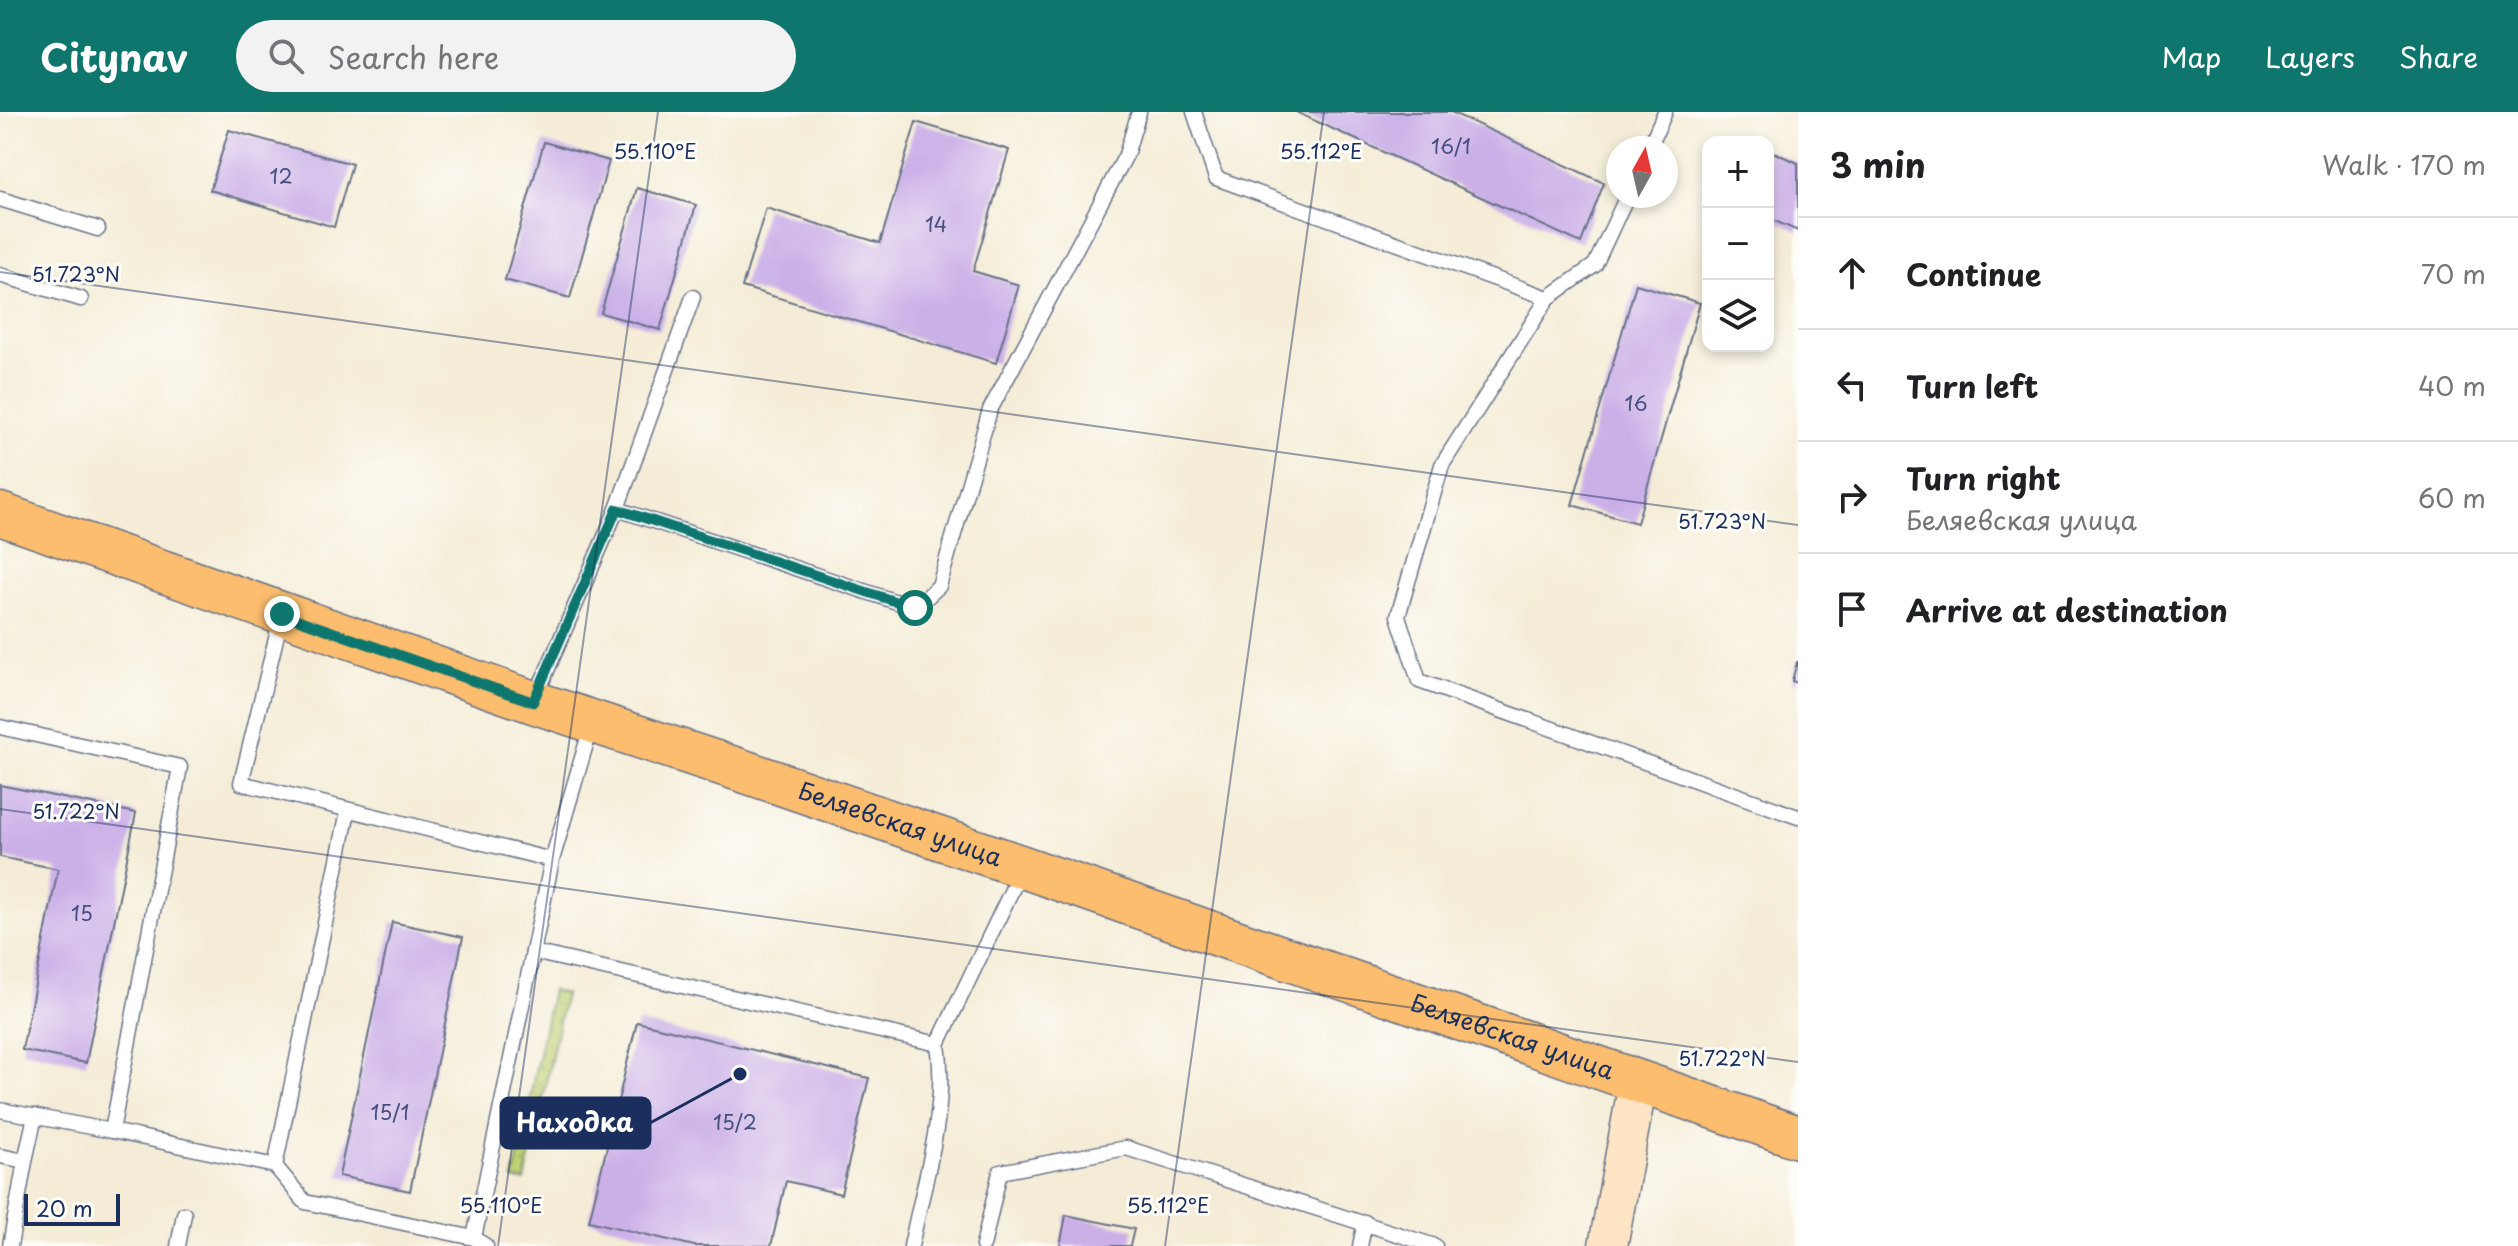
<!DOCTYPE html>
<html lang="en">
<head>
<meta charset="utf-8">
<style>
	body { margin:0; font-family:"Playpen Sans",sans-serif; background:#f2f2f2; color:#202124 }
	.controls { position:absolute; right:24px; top:24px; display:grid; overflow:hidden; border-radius:16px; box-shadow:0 4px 12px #0003 }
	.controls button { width:72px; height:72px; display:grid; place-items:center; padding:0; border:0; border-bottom:2px solid #e0e0e0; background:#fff; color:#202124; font:40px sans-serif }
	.compass { position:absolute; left:1606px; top:24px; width:72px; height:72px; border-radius:50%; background:#fff; box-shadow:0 4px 12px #0003; rotate:8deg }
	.scale { position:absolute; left:24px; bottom:20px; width:96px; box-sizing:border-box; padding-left:8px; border:4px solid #1b2f5e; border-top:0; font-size:22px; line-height:28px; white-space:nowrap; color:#1b2f5e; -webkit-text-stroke:6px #fdfcf7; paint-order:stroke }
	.stop { position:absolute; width:24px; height:24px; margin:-18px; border:6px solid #0f766e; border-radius:50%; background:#fff }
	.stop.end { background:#0f766e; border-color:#fff; box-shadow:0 2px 8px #0008 }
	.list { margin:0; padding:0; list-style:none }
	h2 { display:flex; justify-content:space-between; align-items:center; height:104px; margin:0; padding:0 32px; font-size:34px }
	h2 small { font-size:26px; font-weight:400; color:#757577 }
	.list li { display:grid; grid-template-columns:52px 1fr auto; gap:24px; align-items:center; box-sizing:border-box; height:112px; padding:0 32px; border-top:2px solid #e0e0e0 }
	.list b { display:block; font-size:30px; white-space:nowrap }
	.list p { margin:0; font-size:26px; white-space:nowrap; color:#757577 }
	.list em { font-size:26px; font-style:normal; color:#757577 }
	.icon { flex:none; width:44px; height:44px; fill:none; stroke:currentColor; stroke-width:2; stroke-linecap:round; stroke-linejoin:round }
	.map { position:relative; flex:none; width:1798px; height:1134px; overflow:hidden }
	header { display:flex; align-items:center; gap:48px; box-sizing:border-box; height:112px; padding:0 40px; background:#0f766e; color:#fff }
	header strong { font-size:38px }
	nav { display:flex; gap:44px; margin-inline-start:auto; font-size:28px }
	.search { width:560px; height:72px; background:#f2f2f2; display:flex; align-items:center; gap:20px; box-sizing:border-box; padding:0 28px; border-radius:44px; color:#757577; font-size:30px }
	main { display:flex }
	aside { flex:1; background:#fff }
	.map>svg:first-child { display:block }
	.grass { fill:url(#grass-dots); stroke:#6c7f68; stroke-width:2 }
	.building { fill:#cbb0e8 }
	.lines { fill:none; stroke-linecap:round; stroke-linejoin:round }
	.lane-casing { stroke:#677188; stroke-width:17 }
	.secondary-casing { stroke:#677188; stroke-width:41 }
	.primary-casing { stroke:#677188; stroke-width:45 }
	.lane { stroke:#fff; stroke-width:14 }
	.secondary { stroke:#fee5c5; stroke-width:38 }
	.primary { stroke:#fcbd6e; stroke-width:42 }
	.route { stroke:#0f766e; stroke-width:10 }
	.ticks { fill:none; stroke:#1b2f5e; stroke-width:2; stroke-opacity:0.45 }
	.labels { text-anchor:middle; stroke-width:6; stroke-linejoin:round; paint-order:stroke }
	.number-label { font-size:20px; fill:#474f80 }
	.street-label { font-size:24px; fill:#1b2f5e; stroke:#fdfcf7 }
	.ticks-label { font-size:20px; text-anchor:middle; fill:#1b2f5e; stroke:#fdfcf7; stroke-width:6; stroke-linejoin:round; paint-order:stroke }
	.leader { fill:none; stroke:#1b2f5e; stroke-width:3 }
	.callout-dot { fill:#1b2f5e; stroke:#fdfcf7; stroke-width:3 }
	.callout { fill:#1b2f5e; stroke:#1b2f5e; stroke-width:3 }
	.callout-label { font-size:26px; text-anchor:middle; font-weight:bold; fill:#fff }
</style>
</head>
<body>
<header>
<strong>Citynav</strong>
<div class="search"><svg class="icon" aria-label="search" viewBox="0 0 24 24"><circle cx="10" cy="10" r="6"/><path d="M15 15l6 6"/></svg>Search here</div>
<nav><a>Map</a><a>Layers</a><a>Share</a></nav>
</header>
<main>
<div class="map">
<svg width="1798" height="1134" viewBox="0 0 1798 1134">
	<defs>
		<pattern id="grass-dots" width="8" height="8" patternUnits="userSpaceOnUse" patternTransform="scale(2)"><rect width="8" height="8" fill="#becf71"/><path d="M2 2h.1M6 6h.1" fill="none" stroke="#a3b264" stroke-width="1.8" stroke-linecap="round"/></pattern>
	</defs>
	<rect width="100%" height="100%" fill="#fdfcf7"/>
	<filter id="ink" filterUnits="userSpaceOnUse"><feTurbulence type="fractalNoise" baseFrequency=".0125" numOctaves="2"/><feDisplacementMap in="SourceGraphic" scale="16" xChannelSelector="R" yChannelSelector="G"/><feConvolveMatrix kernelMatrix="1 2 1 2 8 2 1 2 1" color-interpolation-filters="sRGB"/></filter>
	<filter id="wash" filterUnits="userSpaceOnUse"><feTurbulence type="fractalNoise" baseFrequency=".006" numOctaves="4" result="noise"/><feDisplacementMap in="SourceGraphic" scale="32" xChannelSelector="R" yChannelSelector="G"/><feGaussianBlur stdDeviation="1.8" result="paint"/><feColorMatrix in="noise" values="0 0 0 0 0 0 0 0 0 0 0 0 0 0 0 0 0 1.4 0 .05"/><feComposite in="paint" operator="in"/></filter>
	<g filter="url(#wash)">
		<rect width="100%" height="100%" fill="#f4ecd6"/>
		<polygon class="grass" points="552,878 565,882 525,1069 513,1068"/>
		<g id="blocks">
			<g class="building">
				<polygon points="1296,0 1451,0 1604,71 1581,131"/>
				<polygon points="916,10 1009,38 973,159 1019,173 996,251 742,175 766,96 880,131"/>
				<polygon points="229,18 352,52 334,115 210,78"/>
				<polygon points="544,30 609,49 570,186 505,168"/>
				<polygon points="1768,38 1798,51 1798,119 1768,106"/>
				<polygon points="637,76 696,93 660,218 601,201"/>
				<polygon points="1636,172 1700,191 1637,411 1572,393"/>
				<polygon points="1797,550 1798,550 1798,571 1792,569"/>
				<polygon points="0,673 136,701 86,951 22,938 58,757 0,745"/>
				<polygon points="392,810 463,825 410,1079 339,1064"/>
				<polygon points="637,910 869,966 841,1082 786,1069 771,1134 694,1134 589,1109"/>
				<polygon points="1066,1103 1134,1117 1130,1134 1060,1134"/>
			</g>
		</g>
	</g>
	<g filter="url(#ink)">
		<use href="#blocks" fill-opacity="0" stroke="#677188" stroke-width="2"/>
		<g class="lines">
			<defs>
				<g id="lane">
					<polyline points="1194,0 1216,66 1548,186 1442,353 1398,504 1419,569 1798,705"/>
					<polyline points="1649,36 1665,0"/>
					<polyline points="0,87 98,117"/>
					<polyline points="0,163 81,187"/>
					<polyline points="1548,186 1595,153 1627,84"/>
					<polyline points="617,397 693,185"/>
					<polyline points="281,506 241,671 552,748"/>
					<polyline points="535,586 617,397 915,496 939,474 990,298 1126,43 1139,0"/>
					<polyline points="0,615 180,655 112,1019 0,998"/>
					<polyline points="533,840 938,932"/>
					<polyline points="112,1019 275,1054 305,1090 474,1126 486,1134"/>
					<polyline points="0,1044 25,1049 10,1134"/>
					<polyline points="25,1049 35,1004"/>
					<polyline points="275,1054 348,699"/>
					<polyline points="474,1126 552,748 592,612"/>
					<polyline points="178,1134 184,1102"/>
					<path d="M911,1134C924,1069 948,998 938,932L1021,759"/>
					<polyline points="983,1134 1000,1060 1126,1036 1435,1134"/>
					<polyline points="1360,1134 1365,1110"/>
				</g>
				<polyline id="secondary" points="1608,1134 1638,971"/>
				<g id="primary">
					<path id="s1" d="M0,402L533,590L746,660L1023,755L1798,1025"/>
				</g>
			</defs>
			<use href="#lane" class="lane-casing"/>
			<use href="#secondary" class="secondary-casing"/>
			<use href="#primary" class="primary-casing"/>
			<use href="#lane" class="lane"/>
			<use href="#secondary" class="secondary"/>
			<use href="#primary" class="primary"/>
		</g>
	</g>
	<g class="lines" filter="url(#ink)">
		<polyline class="route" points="282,502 533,590 617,397 915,496"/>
	</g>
	<path class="ticks" d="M0,160L1798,413M0,697L1798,950M498,1134L658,0M1165,1134L1324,0"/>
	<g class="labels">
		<g class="number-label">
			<text x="1451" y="42">16/1</text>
			<text x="281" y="72">12</text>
			<text x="936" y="120">14</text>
			<text x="1636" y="299">16</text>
			<text x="82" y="809">15</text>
			<text x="390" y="1008">15/1</text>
			<text x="735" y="1018">15/2</text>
		</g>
		<g class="street-label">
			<text dy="8" stroke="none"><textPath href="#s1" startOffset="952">Беляевская улица</textPath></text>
			<text dy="8" stroke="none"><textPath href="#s1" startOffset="1600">Беляевская улица</textPath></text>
		</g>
	</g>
	<g class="ticks-label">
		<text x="655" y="47">55.110°E</text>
		<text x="1321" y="47">55.112°E</text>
		<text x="76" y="170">51.723°N</text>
		<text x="1722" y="417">51.723°N</text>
		<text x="76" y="707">51.722°N</text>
		<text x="1722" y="954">51.722°N</text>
		<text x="501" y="1101">55.110°E</text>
		<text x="1168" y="1101">55.112°E</text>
	</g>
	<path class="leader" d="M740 962L650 1011"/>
	<circle class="callout-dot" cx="740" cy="962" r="8"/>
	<rect class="callout" x="501" y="986" width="149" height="50" rx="8"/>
	<g class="callout-label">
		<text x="575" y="1020">Находка</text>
	</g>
</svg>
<div class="controls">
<button>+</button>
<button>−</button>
<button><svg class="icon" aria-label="layers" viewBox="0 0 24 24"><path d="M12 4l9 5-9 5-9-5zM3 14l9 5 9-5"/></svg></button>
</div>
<svg class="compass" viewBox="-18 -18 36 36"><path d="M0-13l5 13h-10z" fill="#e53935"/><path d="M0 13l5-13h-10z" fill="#757577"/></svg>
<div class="scale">20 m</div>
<div class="stop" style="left:915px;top:496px"></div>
<div class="stop end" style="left:282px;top:502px"></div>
</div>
<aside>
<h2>3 min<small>Walk · 170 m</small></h2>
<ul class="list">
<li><svg class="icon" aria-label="ahead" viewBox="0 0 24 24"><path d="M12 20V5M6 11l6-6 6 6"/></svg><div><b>Continue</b></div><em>70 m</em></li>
<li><svg class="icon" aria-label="left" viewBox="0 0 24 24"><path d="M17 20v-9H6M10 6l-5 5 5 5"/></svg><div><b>Turn left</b></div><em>40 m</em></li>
<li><svg class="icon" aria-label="right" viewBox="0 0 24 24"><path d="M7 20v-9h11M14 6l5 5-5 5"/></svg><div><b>Turn right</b><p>Беляевская улица</p></div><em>60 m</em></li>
<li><svg class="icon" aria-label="arrive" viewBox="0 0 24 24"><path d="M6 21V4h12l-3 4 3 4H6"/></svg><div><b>Arrive at destination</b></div></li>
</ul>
</aside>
</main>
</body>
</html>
